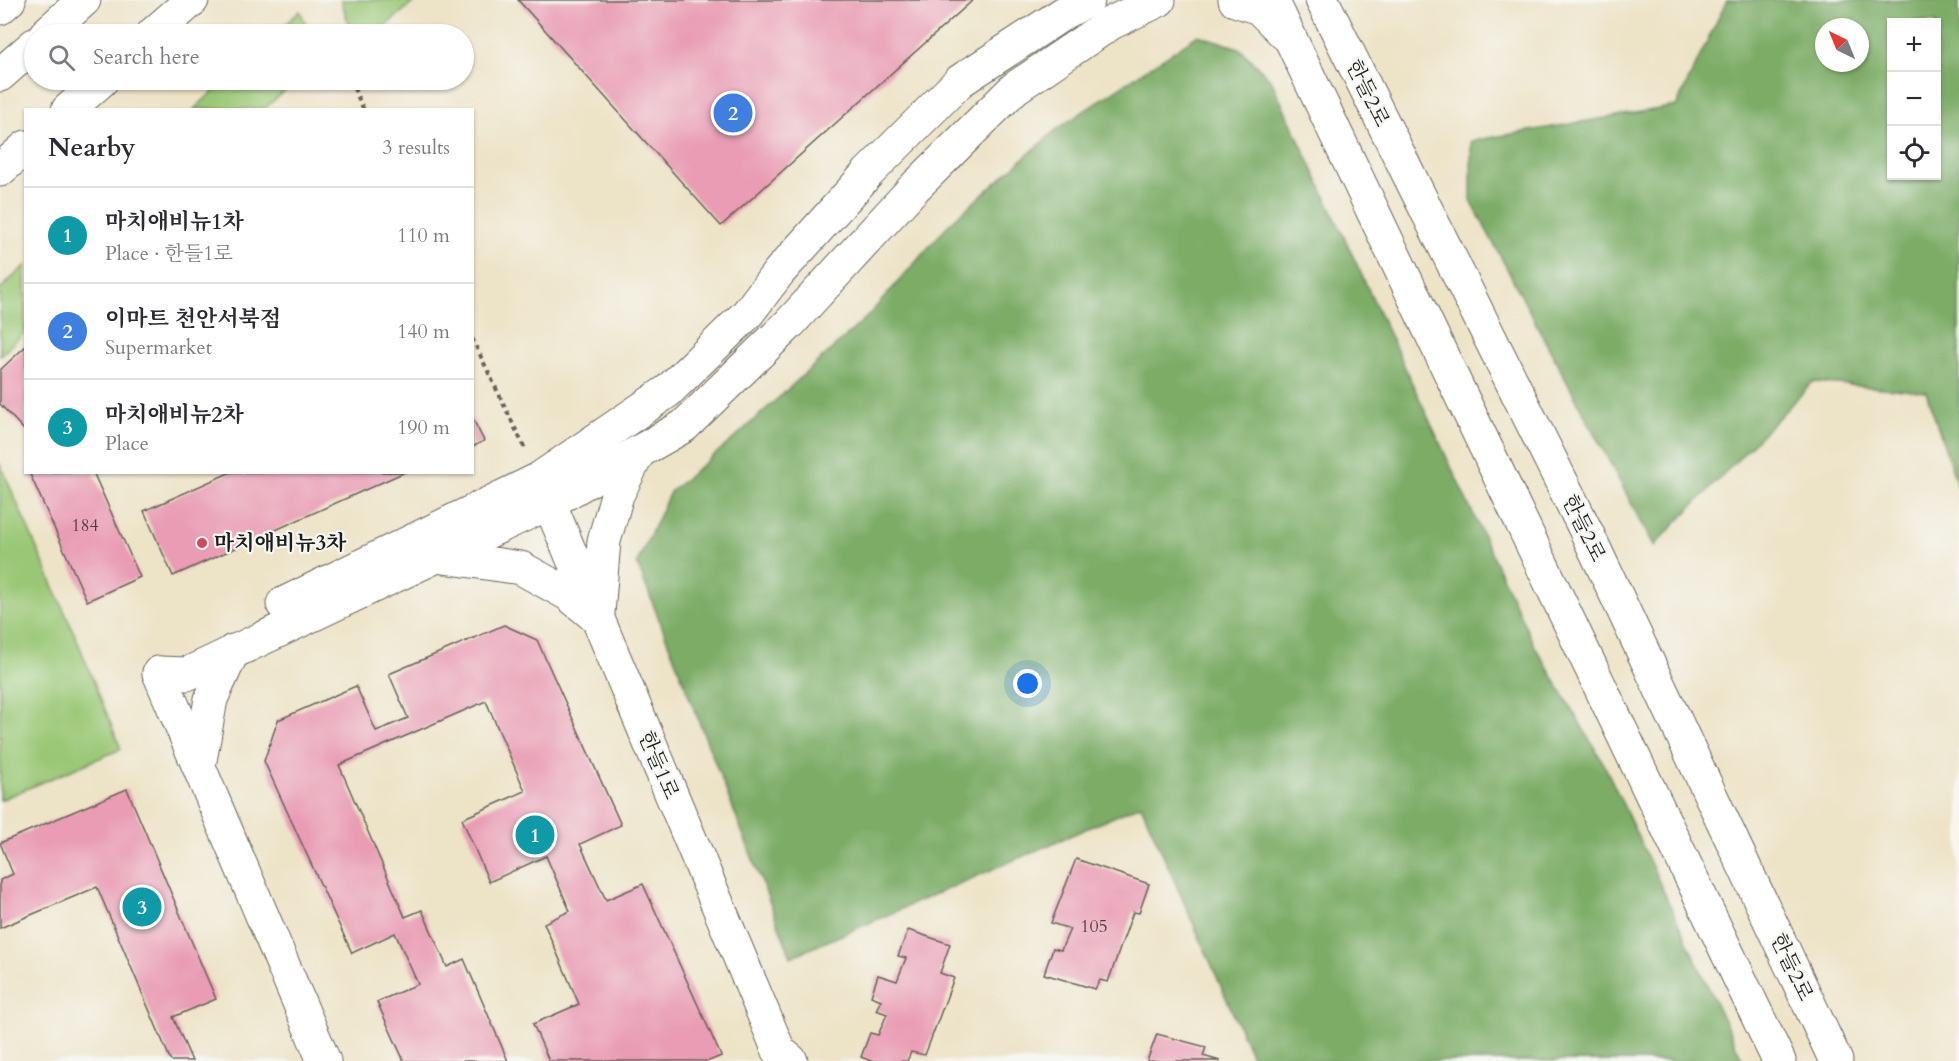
<!DOCTYPE html>
<html lang="en">
<head>
<meta charset="utf-8">
<style>
	body { margin:0; font-family:Cardo,"Noto Serif KR",serif; background:#f7f7f7; color:#2b2b33 }
	.controls { position:absolute; right:18px; top:18px; display:grid; overflow:hidden; border-radius:0px; box-shadow:0 2px 4px #0004 }
	.controls button { width:54px; height:54px; display:grid; place-items:center; padding:0; border:0; border-bottom:2px solid #e1e1e2; background:#fff; color:#2b2b33; font:30px sans-serif }
	.compass { position:absolute; left:1815px; top:18px; width:54px; height:54px; border-radius:50%; background:#fff; box-shadow:0 2px 4px #0004; rotate:317deg }
	.you { position:absolute; left:1028px; top:684px; width:21px; height:21px; margin:-15px; border:4px solid #fff; border-radius:50%; background:#1a73e8; box-shadow:0 0 0 9px #1a73e833 }
	.badge { display:grid; place-items:center; width:39px; height:39px; border-radius:50%; background:#db2777; color:#fff; font-size:20px; font-weight:700 }
	.pin { position:absolute; translate:-50% -50%; border:3px solid #fff; box-shadow:0 2px 6px #0006 }
	.list { margin:0; padding:0; list-style:none }
	h2 { display:flex; justify-content:space-between; align-items:center; height:78px; margin:0; padding:0 24px; font-size:26px }
	h2 small { font-size:20px; font-weight:400; color:#7c7c81 }
	.list li { display:grid; grid-template-columns:39px 1fr auto; gap:18px; align-items:center; box-sizing:border-box; height:96px; padding:0 24px; border-top:2px solid #e1e1e2 }
	.list b { display:block; font-size:22px; white-space:nowrap }
	.list p { margin:0; font-size:20px; white-space:nowrap; color:#7c7c81 }
	.list em { font-size:20px; font-style:normal; color:#7c7c81 }
	.icon { flex:none; width:33px; height:33px; fill:none; stroke:currentColor; stroke-width:2; stroke-linecap:round; stroke-linejoin:round }
	.map { position:relative; flex:none; width:1959px; height:1061px; overflow:hidden }
	.search { position:absolute; background:#fff; box-shadow:0 2px 4px #0004; left:24px; top:24px; width:450px; height:66px; display:flex; align-items:center; gap:15px; box-sizing:border-box; padding:0 21px; border-radius:33px; color:#7c7c81; font-size:22px }
	.panel { position:absolute; background:#fff; box-shadow:0 2px 4px #0004; left:24px; top:108px; width:450px; height:366px; border-radius:0px }
	.map>svg:first-child { display:block }
	.green { fill:#9ac774; stroke:#5b7248; stroke-width:1.5 }
	.forest { fill:#7bac66; stroke:#4c6441; stroke-width:1.5; fill-rule:evenodd }
	.building { fill:#e99cb4 }
	.lines { fill:none; stroke-linecap:round; stroke-linejoin:round }
	.secondary-casing { stroke:#656258; stroke-width:35 }
	.path { stroke:#656258; stroke-width:4; stroke-dasharray:4.5 4.5; stroke-linecap:butt }
	.secondary { stroke:#fff; stroke-width:33 }
	.poi-dot { fill:#d1495b; stroke:#f6f6f2; stroke-width:2 }
	.labels { text-anchor:middle; stroke-width:4.5; stroke-linejoin:round; paint-order:stroke }
	.number-label { font-size:18px; fill:#4f3c42 }
	.street-label { font-size:21px; fill:#1c1c1c; stroke:#f6f6f2 }
	.poi-label { font-size:21px; font-weight:bold; fill:#1c1c1c; stroke:#f6f6f2; text-anchor:start }
</style>
</head>
<body>
<div class="map">
<svg width="1959" height="1061" viewBox="0 0 1959 1061">
	<rect width="100%" height="100%" fill="#f6f6f2"/>
	<filter id="ink" filterUnits="userSpaceOnUse"><feTurbulence type="fractalNoise" baseFrequency=".0167" numOctaves="2"/><feDisplacementMap in="SourceGraphic" scale="12" xChannelSelector="R" yChannelSelector="G"/><feConvolveMatrix kernelMatrix="1 2 1 2 8 2 1 2 1" color-interpolation-filters="sRGB"/></filter>
	<filter id="wash" filterUnits="userSpaceOnUse"><feTurbulence type="fractalNoise" baseFrequency=".008" numOctaves="4" result="noise"/><feDisplacementMap in="SourceGraphic" scale="24" xChannelSelector="R" yChannelSelector="G"/><feGaussianBlur stdDeviation="1.35" result="paint"/><feColorMatrix in="noise" values="0 0 0 0 0 0 0 0 0 0 0 0 0 0 0 0 0 1.4 0 .05"/><feComposite in="paint" operator="in"/></filter>
	<g filter="url(#wash)">
		<rect width="100%" height="100%" fill="#ede3c7"/>
		<g class="green">
			<polygon points="341,0 416,0 376,34 352,34"/>
			<polygon points="300,11 311,34 275,34"/>
			<polygon points="226,80 297,80 264,109 194,109"/>
			<polygon points="25,266 25,332 0,356 0,289"/>
			<polygon points="0,464 77,640 121,749 0,800"/>
		</g>
		<g class="forest">
			<path d="M1727,0H1959V490L1926,392L1813,382L1654,546L1471,201V141L1676,106ZM1892,22H1936V176H1892ZM1824,27H1860V63H1824Z"/>
			<polygon points="1198,35 1239,48 1271,80 1534,645 1604,764 1743,1061 1254,1061 1141,805 791,957 637,563 670,492 731,441 868,316 950,223 1057,129"/>
		</g>
		<g id="blocks">
			<g class="building">
				<polygon points="518,0 973,0 721,226"/>
				<polygon points="26,346 26,432 0,404 0,370"/>
				<polygon points="472,417 484,441 472,447"/>
				<polygon points="29,472 93,472 140,577 87,601"/>
				<polygon points="231,472 405,472 173,576 144,511"/>
				<polygon points="504,625 537,640 621,825 580,844 606,900 643,884 721,1056 709,1061 549,1061 533,1024 579,1004 544,923 570,911 546,856 489,882 462,819 525,791 486,701 339,765 405,917 422,910 447,967 464,959 508,1061 404,1061 377,1002 418,984 395,933 352,953 264,761 278,720 356,686 376,731 408,718 389,674"/>
				<polygon points="127,789 216,999 173,1017 192,1061 171,1061 97,887 0,928 0,880 13,874 0,843"/>
				<polygon points="1076,859 1149,884 1139,913 1133,912 1108,982 1100,980 1095,989 1044,974 1053,948 1061,950 1070,929 1051,923"/>
				<polygon points="908,930 950,944 940,973 954,978 925,1055 911,1052 907,1061 871,1061 861,1057 870,1033 878,1035 887,1014 876,1010 881,1000 871,996 878,975 897,981 906,958 898,956"/>
				<polygon points="1157,1034 1206,1047 1203,1056 1220,1061 1147,1061"/>
			</g>
		</g>
	</g>
	<g filter="url(#ink)">
		<use href="#blocks" fill-opacity="0" stroke="#656258" stroke-width="1.5"/>
		<g class="lines">
			<defs>
				<g id="secondary">
					<polyline points="1235,0 1259,8 1285,34"/>
					<polyline points="1272,0 1779,1061"/>
					<polyline points="1322,0 1587,533 1836,1061"/>
					<polyline points="0,8 9,0"/>
					<polyline points="46,34 84,0"/>
					<polyline points="153,34 192,0"/>
					<polyline points="0,75 34,45"/>
					<polyline points="68,110 102,80"/>
					<polyline points="0,170 26,147"/>
					<polyline points="541,483 779,1051 791,1061"/>
					<polyline points="436,556 521,568 568,594 596,617"/>
					<polyline points="283,604 539,479 668,391 747,314 779,272 868,173 960,81 1064,13 1088,0"/>
					<polyline points="598,613 604,541 617,495 638,453"/>
					<polyline points="159,673 187,674 549,503 684,426 789,324 914,188 1015,88 1111,23 1159,0"/>
					<polyline points="159,673 324,1061"/>
					<polyline points="199,766 211,699 233,651"/>
				</g>
			</defs>
			<use href="#secondary" class="secondary-casing"/>
			<g class="path">
				<polyline points="350,80 364,110"/>
				<polyline points="472,338 526,451"/>
			</g>
			<use href="#secondary" class="secondary"/>
		</g>
	</g>
	<circle class="poi-dot" cx="202" cy="543" r="6"/>
	<g class="labels">
		<g class="number-label">
			<text x="85" y="531">184</text>
			<text x="1094" y="932">105</text>
		</g>
		<g class="street-label">
			<text transform="translate(1368 93) rotate(64)" y="7">한들2로</text>
			<text transform="translate(1584 528) rotate(64)" y="7">한들2로</text>
			<text transform="translate(659 765) rotate(67)" y="7">한들1로</text>
			<text transform="translate(1792 967) rotate(65)" y="7">한들2로</text>
		</g>
		<g class="poi-label">
			<text x="214" y="550">마치애비뉴3차</text>
		</g>
	</g>
</svg>
<div class="controls">
<button>+</button>
<button>−</button>
<button><svg class="icon" aria-label="locate" viewBox="0 0 24 24"><circle cx="12" cy="12" r="6"/><path d="M12 2v4M12 18v4M2 12h4M18 12h4"/></svg></button>
</div>
<svg class="compass" viewBox="-18 -18 36 36"><path d="M0-13l5 13h-10z" fill="#e53935"/><path d="M0 13l5-13h-10z" fill="#7c7c81"/></svg>
<div class="you"></div>
<div class="pin badge" style="left:535px;top:835px;background:#0f9aa8">1</div>
<div class="pin badge" style="left:733px;top:113px;background:#3f7fe0">2</div>
<div class="pin badge" style="left:142px;top:907px;background:#0f9aa8">3</div>
<div class="search"><svg class="icon" aria-label="search" viewBox="0 0 24 24"><circle cx="10" cy="10" r="6"/><path d="M15 15l6 6"/></svg>Search here</div>
<section class="panel">
<h2>Nearby<small>3 results</small></h2>
<ul class="list">
<li><span class="badge" style="background:#0f9aa8">1</span><div><b>마치애비뉴1차</b><p>Place · 한들1로</p></div><em>110 m</em></li>
<li><span class="badge" style="background:#3f7fe0">2</span><div><b>이마트 천안서북점</b><p>Supermarket</p></div><em>140 m</em></li>
<li><span class="badge" style="background:#0f9aa8">3</span><div><b>마치애비뉴2차</b><p>Place</p></div><em>190 m</em></li>
</ul>
</section>
</div>
</body>
</html>
